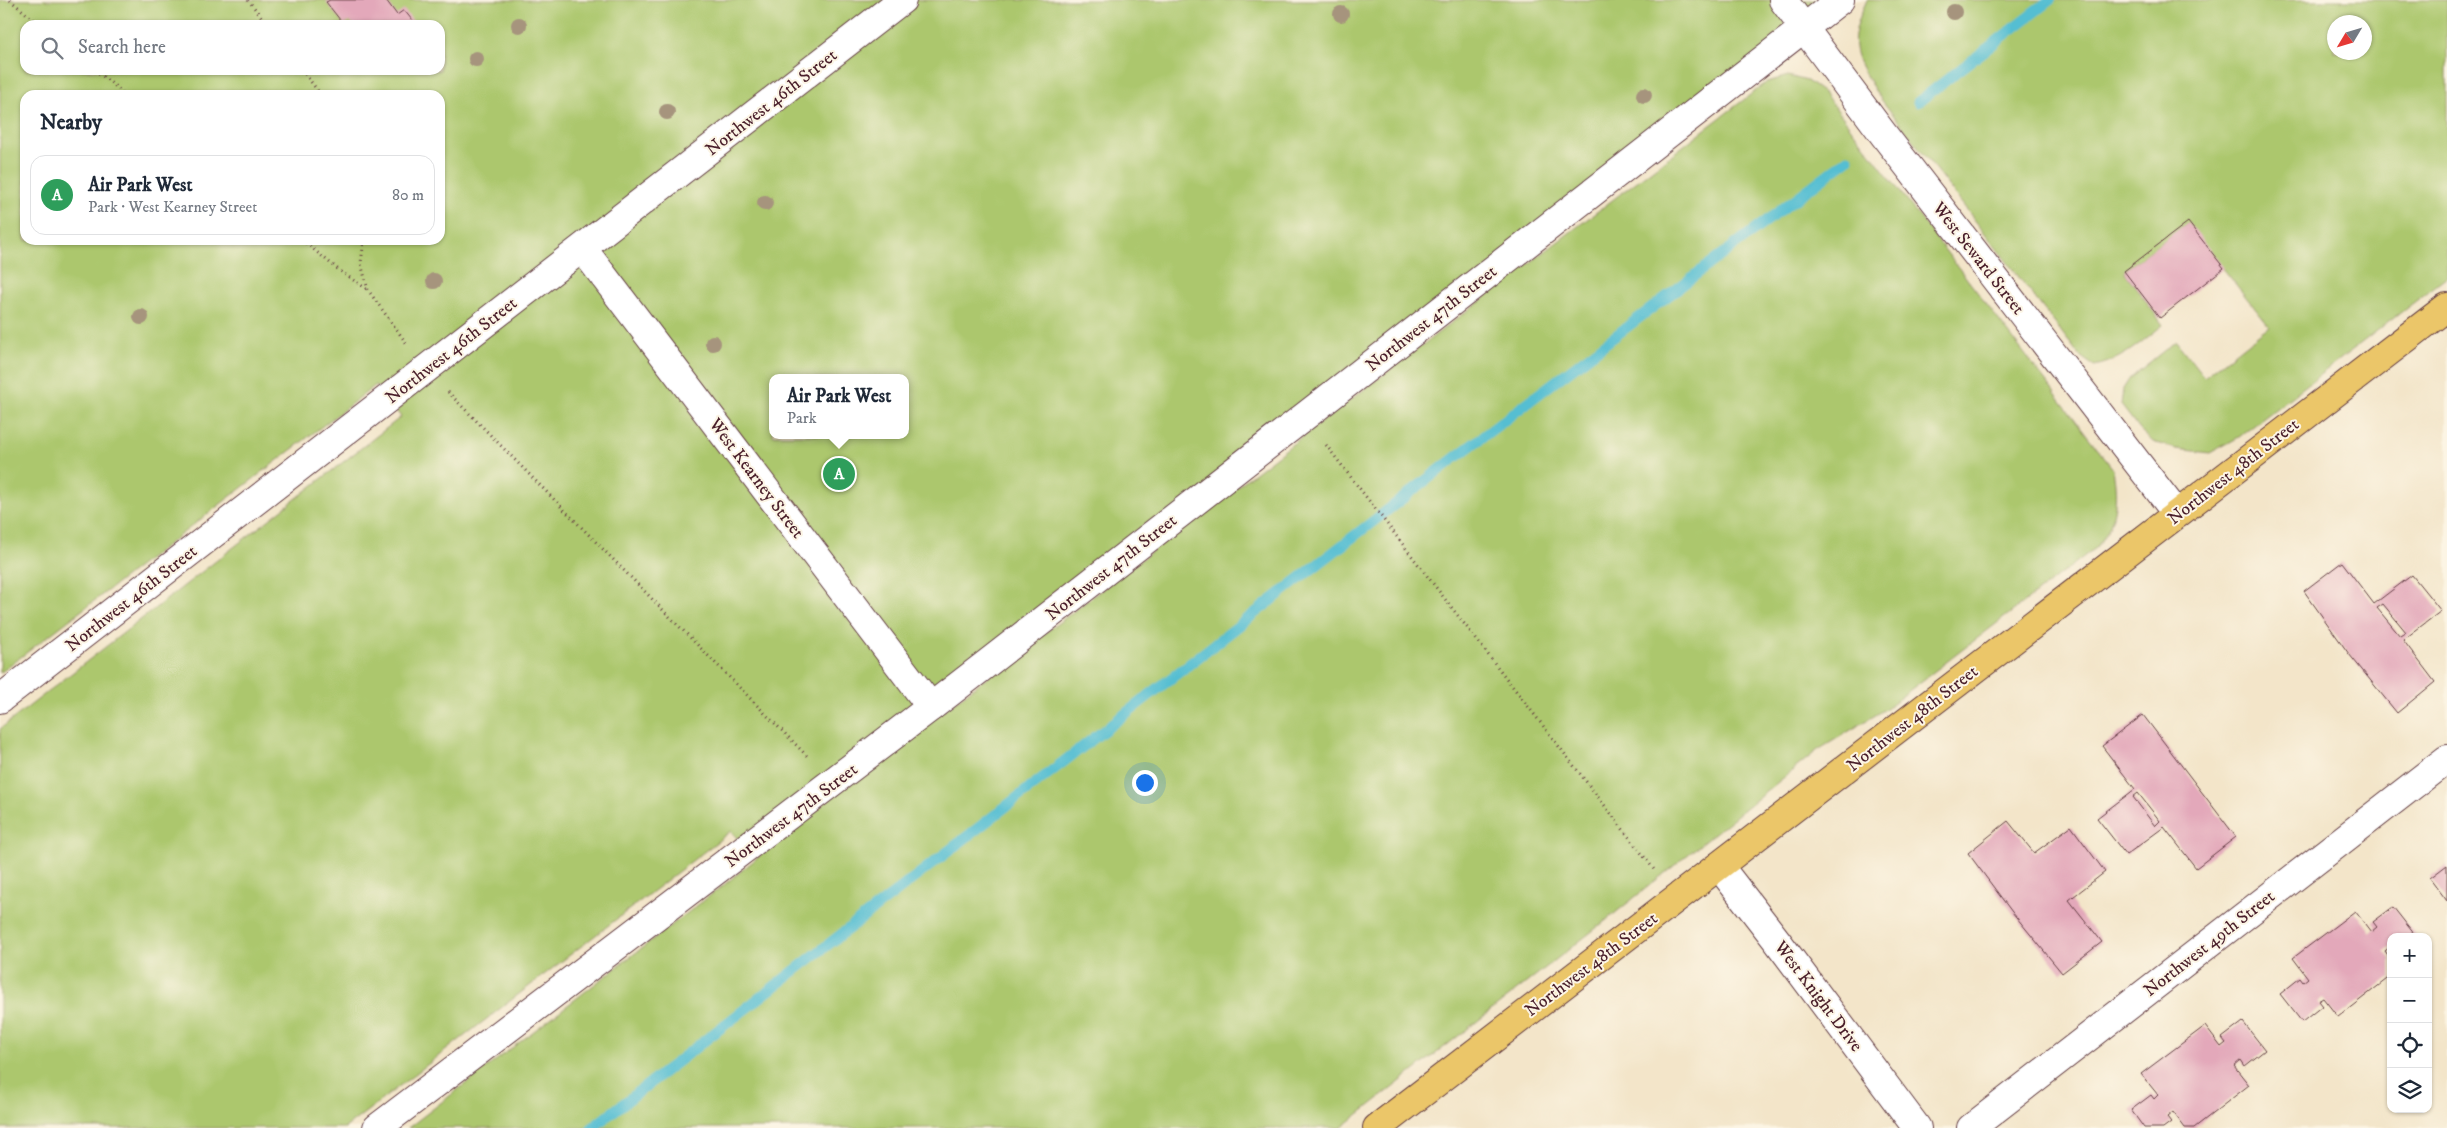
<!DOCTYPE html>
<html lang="en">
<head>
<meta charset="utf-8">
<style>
	body { margin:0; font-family:"IM FELL DW Pica",serif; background:#f6f6f7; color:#1f2937 }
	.controls { position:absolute; right:15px; bottom:15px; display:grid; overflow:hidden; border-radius:10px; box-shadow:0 1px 4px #0004 }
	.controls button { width:45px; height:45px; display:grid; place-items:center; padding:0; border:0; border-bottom:1px solid #e0e1e3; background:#fff; color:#1f2937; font:25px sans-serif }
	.compass { position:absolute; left:2327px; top:15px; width:45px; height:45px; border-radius:50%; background:#fff; box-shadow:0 1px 4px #0004; rotate:232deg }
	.you { position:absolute; left:1144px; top:782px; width:18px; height:18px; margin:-12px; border:4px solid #fff; border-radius:50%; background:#1a73e8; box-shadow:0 0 0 8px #1a73e833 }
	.badge { display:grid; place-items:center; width:32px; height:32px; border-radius:50%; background:#7c3aed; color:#fff; font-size:16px; font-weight:700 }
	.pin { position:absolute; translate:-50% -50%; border:2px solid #fff; box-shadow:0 1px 5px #0006 }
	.popup { position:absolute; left:769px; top:374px; width:140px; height:65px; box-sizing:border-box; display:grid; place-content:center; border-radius:10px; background:#fff; filter:drop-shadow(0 1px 4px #0005); font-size:16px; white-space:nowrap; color:#747a83 }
	.popup b { font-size:19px; color:#1f2937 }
	.popup::after { content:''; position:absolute; left:50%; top:100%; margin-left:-10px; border:10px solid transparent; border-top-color:#fff }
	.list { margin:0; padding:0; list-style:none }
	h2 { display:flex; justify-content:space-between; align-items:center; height:65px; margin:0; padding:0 20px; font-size:21px }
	h2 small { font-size:16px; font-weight:400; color:#747a83 }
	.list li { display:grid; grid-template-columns:32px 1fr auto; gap:15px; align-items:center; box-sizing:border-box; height:80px; margin:0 10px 10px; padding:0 10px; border:1px solid #e0e1e3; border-radius:15px }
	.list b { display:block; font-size:19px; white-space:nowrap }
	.list p { margin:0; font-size:16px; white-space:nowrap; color:#747a83 }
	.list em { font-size:16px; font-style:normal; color:#747a83 }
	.icon { flex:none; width:28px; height:28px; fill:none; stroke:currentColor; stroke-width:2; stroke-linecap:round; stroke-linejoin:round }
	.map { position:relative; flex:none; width:2447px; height:1128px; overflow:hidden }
	.search { position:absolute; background:#fff; box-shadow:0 1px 4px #0004; left:20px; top:20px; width:425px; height:55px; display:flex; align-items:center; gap:12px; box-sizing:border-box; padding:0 18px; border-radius:15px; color:#747a83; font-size:19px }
	.panel { position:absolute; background:#fff; box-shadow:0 1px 4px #0004; left:20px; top:90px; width:425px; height:155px; border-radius:15px }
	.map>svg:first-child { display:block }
	.green { fill:#acc76d; stroke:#7b734c; fill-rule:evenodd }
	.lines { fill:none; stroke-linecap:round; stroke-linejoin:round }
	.stream { stroke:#55bed2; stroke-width:11 }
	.building { fill:#e3a8ba; fill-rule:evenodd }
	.minor-casing { stroke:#633d43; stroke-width:30 }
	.major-casing { stroke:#633d43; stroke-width:30 }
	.path { stroke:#633d43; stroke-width:3; stroke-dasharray:1 4; stroke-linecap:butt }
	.minor { stroke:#fff; stroke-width:28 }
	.major { stroke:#ebc669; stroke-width:28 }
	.tree { fill:#a6947d }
	.labels { text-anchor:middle; stroke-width:4; stroke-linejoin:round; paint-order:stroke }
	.street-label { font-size:18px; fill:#4a1f2b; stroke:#fcf5e5 }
</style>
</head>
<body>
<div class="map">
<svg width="2447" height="1128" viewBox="0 0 2447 1128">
	<rect width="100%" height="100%" fill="#fcf5e5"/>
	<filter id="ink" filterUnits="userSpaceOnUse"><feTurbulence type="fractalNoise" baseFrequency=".02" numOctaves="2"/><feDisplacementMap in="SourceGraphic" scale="10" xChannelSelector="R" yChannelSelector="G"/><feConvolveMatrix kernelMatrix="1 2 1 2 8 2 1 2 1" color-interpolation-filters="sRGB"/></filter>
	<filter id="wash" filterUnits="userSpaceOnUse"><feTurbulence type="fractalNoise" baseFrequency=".0096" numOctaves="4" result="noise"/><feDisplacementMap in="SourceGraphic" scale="20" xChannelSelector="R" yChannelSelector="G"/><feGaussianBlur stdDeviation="1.12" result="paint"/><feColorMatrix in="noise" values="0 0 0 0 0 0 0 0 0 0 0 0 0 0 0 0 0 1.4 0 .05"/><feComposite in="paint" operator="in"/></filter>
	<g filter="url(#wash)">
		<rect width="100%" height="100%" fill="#f3e5c9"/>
		<g class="green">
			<path d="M0,0H1840L746,849L731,831L345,1128H0V729L401,417L376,385L0,673ZM25,25H440V70H25ZM25,95H440V240H25ZM773,378H905V435H773Z"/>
			<path d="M1867,0H2447V277L2239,437L2210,453L2176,449L2153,442L2140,430L2121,405L2123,389L2130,378L2176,341L2204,377L2269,326L2187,223L2124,271L2163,325C2141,342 2122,361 2094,366L2080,356L1877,94C1853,54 1846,45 1867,0ZM2334,22H2364V52H2334Z"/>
			<path d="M1788,76L1807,81L1825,94L2113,469C2118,498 2117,525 2095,548L1884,710L1818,750L1604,922L1341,1128H408L725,884L863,772L1767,82Z"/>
		</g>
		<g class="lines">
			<g class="stream">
				<polyline points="1918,102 2050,0"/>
				<polyline points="592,1128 1456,457 1848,159"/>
			</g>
		</g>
		<g id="blocks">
			<g class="building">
				<polygon points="330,0 386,0 397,15 404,10 416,25 353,25 350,22 344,25 326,2"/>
				<polygon points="2188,222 2224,268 2160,318 2124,271"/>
				<path d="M2342,562L2374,604L2412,575L2441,611L2403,640L2435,682L2397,713L2349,654L2304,591ZM2383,604L2406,632L2400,636L2377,608Z"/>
				<path d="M2143,715L2236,837L2196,868L2164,827L2126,855L2097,818L2135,789L2102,746ZM2138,793L2160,821L2155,826L2133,797Z"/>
				<polygon points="2008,821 2034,853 2071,826 2105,872 2069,900 2102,942 2062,973 2012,912 1968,853"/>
				<polygon points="2447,865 2447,901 2430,878"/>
				<polygon points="2393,907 2415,935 2391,937 2391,946 2385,951 2391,959 2391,976 2338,1017 2323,998 2318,1001 2322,1006 2302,1022 2280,994 2300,978 2303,982 2308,978 2293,958 2355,911 2371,932 2377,927 2373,922"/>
				<polygon points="2243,1022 2265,1050 2245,1066 2241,1060 2234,1066 2249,1085 2194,1128 2185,1128 2173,1112 2167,1117 2171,1122 2163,1128 2144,1128 2131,1110 2151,1095 2154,1099 2158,1095 2141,1074 2205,1026 2221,1047 2226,1043 2222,1038"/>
			</g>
		</g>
	</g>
	<g filter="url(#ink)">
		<use href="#blocks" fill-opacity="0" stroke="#633d43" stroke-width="1"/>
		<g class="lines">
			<defs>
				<g id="minor">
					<polyline points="1783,0 1884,135 2177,514"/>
					<polyline points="583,249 931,707"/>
					<polyline points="0,699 902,0"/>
					<polyline points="1719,866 1778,942 1917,1128"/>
					<polyline points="377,1128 931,707 1840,0"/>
					<polyline points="1971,1128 2447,759"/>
				</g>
				<polyline id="major" points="1377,1128 2447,307"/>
			</defs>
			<use href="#minor" class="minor-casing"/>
			<use href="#major" class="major-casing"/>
			<g class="path">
				<polyline points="10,0 40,25"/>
				<polyline points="248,0 268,25"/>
				<polyline points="95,70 126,95"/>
				<polyline points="302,70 321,95"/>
				<polyline points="302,240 340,271 368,290"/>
				<polyline points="364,240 361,263 368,290 407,344"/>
				<polyline points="448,392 809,758"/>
				<polyline points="1326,445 1656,872"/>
			</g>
			<use href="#minor" class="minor"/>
			<use href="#major" class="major"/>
		</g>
		<g class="tree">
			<circle cx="1954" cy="12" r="8"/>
			<circle cx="1341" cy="14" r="8"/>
			<circle cx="519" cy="25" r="8"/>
			<circle cx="476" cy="59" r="8"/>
			<circle cx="1644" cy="95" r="8"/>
			<circle cx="667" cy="112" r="8"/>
			<circle cx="765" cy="203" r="8"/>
			<circle cx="434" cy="281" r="8"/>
			<circle cx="141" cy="317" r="8"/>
			<circle cx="713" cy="343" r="8"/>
		</g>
	</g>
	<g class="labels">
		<g class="street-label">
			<text transform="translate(771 102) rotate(-38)" y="6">Northwest 46th Street</text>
			<text transform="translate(1979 258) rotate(52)" y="6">West Seward Street</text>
			<text transform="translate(1431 318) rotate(-38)" y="6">Northwest 47th Street</text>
			<text transform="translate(451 350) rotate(-38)" y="6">Northwest 46th Street</text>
			<text transform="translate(2233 471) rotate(-38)" y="6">Northwest 48th Street</text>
			<text transform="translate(757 478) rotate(53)" y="6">West Kearney Street</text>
			<text transform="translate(1111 567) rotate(-38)" y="6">Northwest 47th Street</text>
			<text transform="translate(131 598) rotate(-38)" y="6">Northwest 46th Street</text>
			<text transform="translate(1912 718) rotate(-38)" y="6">Northwest 48th Street</text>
			<text transform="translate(791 815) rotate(-37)" y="6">Northwest 47th Street</text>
			<text transform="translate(2209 943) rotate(-38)" y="6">Northwest 49th Street</text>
			<text transform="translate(1591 964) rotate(-37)" y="6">Northwest 48th Street</text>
			<text transform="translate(1819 996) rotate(53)" y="6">West Knight Drive</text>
		</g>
	</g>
</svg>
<div class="controls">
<button>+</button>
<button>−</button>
<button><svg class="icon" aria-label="locate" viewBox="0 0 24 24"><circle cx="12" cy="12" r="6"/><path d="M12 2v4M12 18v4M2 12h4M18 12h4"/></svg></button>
<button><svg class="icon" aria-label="layers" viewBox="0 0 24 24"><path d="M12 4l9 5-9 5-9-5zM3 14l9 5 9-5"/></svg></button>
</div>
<svg class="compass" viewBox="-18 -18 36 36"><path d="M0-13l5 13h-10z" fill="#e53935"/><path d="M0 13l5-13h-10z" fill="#747a83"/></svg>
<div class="you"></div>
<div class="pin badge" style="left:839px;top:474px;background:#2e9e5b">A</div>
<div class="popup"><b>Air Park West</b>Park</div>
<div class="search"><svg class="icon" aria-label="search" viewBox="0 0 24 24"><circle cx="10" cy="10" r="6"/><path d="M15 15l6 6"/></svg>Search here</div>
<section class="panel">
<h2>Nearby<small></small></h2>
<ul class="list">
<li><span class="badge" style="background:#2e9e5b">A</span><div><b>Air Park West</b><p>Park · West Kearney Street</p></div><em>80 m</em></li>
</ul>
</section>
</div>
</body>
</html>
